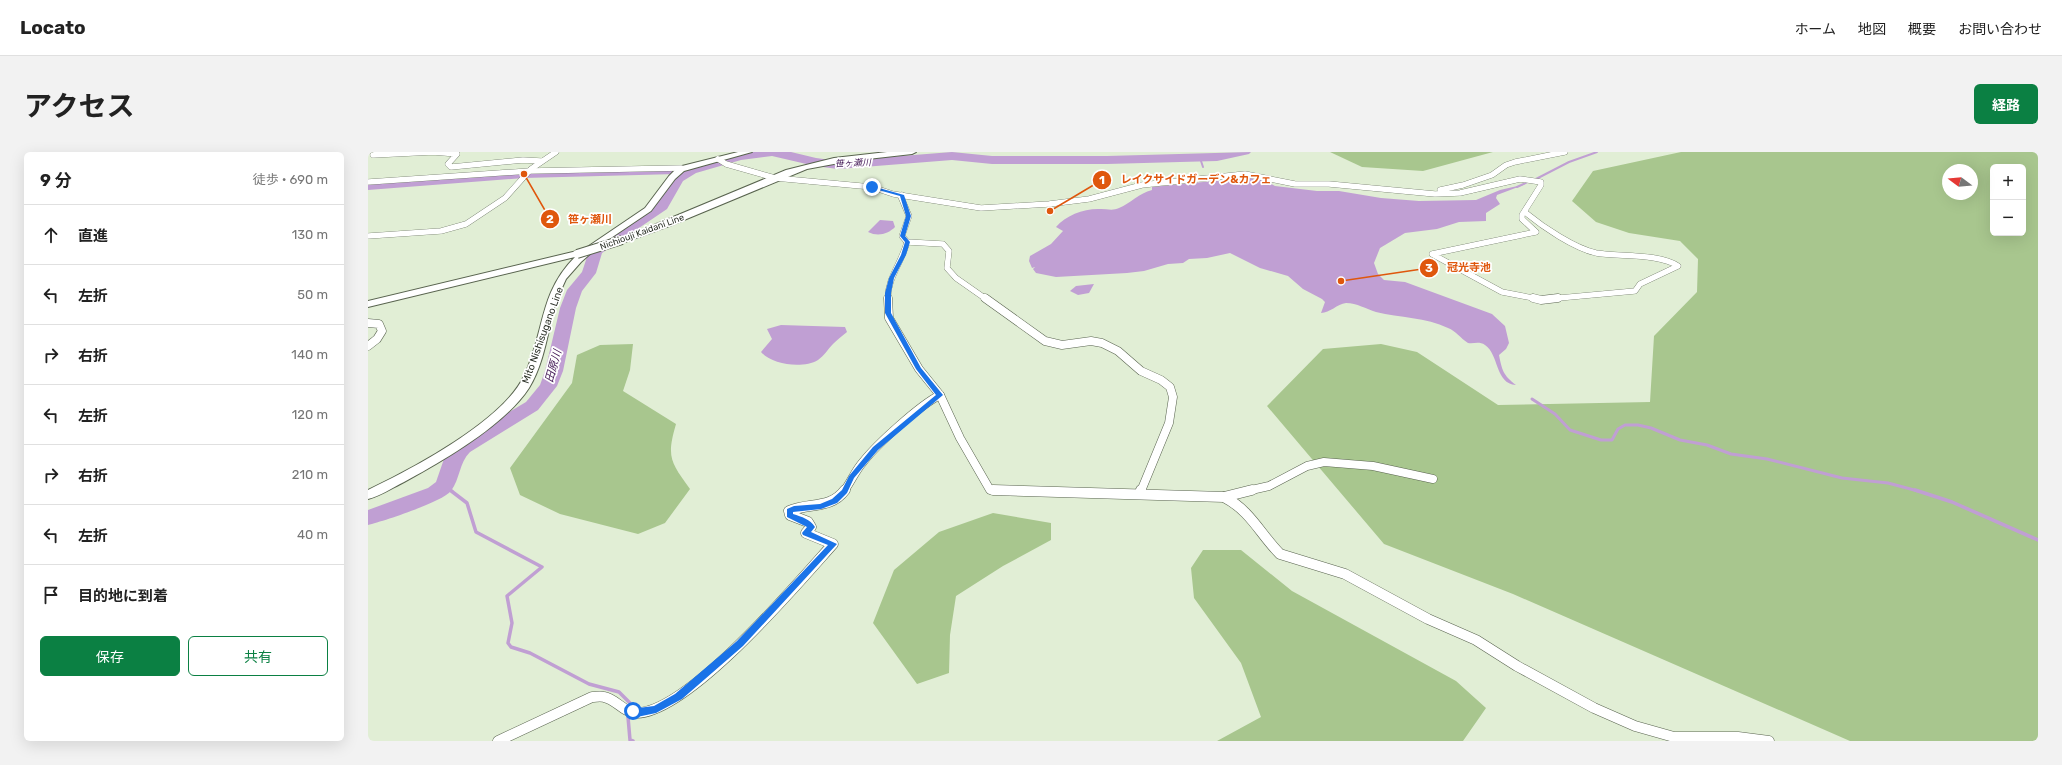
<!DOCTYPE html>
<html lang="ja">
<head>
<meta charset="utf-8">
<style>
	body { margin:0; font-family:Rubik,"Noto Sans JP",sans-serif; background:#f2f2f2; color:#222 }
	.controls { position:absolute; right:12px; top:12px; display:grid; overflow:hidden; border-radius:6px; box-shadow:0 4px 16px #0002 }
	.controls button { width:36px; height:36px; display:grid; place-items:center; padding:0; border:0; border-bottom:1px solid #e0e0e0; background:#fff; color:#222; font:20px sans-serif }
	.compass { position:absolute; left:1574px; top:12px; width:36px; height:36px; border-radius:50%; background:#fff; box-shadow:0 4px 16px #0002; rotate:286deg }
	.stop { position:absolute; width:12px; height:12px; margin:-9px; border:3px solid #1a73e8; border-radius:50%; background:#fff }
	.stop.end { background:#1a73e8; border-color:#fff; box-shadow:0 1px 4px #0008 }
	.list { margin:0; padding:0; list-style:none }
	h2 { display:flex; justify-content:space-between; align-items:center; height:52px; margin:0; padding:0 16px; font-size:17px }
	h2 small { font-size:13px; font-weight:400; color:#767676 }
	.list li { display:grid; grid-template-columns:26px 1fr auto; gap:12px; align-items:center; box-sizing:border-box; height:60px; padding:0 16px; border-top:1px solid #e0e0e0 }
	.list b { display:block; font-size:15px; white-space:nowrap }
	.list em { font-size:13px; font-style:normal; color:#767676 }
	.actions { display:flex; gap:8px; padding:12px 16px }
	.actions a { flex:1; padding:9px 0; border:1px solid #0b8043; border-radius:6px; text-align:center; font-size:14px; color:#0b8043 }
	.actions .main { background:#0b8043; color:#fff }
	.icon { flex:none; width:22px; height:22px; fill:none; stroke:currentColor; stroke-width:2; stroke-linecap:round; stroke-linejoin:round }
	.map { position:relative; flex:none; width:1670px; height:589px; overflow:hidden; border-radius:6px }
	header { display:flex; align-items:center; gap:24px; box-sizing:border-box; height:56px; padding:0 20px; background:#fff; border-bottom:1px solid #e0e0e0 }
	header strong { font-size:19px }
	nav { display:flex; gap:22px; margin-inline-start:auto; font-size:14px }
	.intro { display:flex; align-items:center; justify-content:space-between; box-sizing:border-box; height:96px; padding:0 24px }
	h1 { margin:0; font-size:28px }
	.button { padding:10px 18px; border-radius:6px; background:#0b8043; color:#fff; font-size:14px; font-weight:700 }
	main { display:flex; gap:24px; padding:0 24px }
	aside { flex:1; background:#fff; border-radius:6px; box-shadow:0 4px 16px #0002 }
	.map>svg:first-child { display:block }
	.forest { fill:#a8c68e; fill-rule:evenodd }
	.water { fill:#c09fd3 }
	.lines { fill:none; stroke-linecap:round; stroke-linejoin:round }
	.stream-far2 { stroke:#c09fd3; stroke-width:2 }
	.stream-far1 { stroke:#c09fd3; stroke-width:3 }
	.stream { stroke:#c09fd3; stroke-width:3.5 }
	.river { fill:#c09fd3; fill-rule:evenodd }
	.street-far2-casing { stroke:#59644f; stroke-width:6 }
	.street-far1-casing { stroke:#59644f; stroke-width:9 }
	.street-casing { stroke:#59644f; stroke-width:11 }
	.secondary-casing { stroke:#59644f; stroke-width:2 }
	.street-far2 { stroke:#fff; stroke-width:5.5 }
	.street-far1 { stroke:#fff; stroke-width:8 }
	.street { stroke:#fff; stroke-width:10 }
	.secondary { fill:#fff; fill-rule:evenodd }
	.secondary-bridge-casing { stroke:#59644f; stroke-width:10; stroke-linecap:butt }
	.secondary-bridge { stroke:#fff; stroke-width:8 }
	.route { fill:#1a73e8 }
	.labels { text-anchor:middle; stroke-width:3.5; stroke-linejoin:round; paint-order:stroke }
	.far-water-label { font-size:9px; font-style:italic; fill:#411654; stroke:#fff }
	.far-street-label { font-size:9px; fill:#2c3128; stroke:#fff }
	.street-label { font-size:10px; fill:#2c3128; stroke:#fff }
	.water-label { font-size:11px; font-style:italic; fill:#411654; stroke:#fff }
	.leader { fill:none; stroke:#df570d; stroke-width:1.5 }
	.callout-dot { fill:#df570d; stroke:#fff; stroke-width:1.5 }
	.mark-label { font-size:12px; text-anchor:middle; font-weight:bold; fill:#fff }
	.callout-label { font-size:11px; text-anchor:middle; font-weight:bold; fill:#df570d; stroke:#fff; stroke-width:3.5; stroke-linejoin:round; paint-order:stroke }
</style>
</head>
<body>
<header>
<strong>Locato</strong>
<nav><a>ホーム</a><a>地図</a><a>概要</a><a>お問い合わせ</a></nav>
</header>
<div class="intro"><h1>アクセス</h1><a class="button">経路</a></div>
<main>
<aside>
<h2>9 分<small>徒歩 · 690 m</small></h2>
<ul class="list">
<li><svg class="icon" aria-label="ahead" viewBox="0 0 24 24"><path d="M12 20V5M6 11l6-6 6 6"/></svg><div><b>直進</b></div><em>130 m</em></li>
<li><svg class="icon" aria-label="left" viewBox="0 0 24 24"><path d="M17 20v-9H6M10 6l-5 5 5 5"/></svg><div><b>左折</b></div><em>50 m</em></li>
<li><svg class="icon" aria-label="right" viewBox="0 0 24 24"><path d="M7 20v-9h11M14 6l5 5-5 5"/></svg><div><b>右折</b></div><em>140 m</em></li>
<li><svg class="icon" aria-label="left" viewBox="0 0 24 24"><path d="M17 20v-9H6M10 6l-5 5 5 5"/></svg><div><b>左折</b></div><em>120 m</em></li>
<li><svg class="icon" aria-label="right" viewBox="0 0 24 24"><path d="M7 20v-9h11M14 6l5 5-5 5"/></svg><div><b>右折</b></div><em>210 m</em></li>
<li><svg class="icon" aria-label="left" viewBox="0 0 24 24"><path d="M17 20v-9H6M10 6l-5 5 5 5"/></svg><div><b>左折</b></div><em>40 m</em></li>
<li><svg class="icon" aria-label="arrive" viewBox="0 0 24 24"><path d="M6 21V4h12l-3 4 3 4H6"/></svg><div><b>目的地に到着</b></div></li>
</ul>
<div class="actions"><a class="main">保存</a><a>共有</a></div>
</aside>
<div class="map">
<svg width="1670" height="589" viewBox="0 0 1670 589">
	<rect width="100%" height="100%" fill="#e1eed5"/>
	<g class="forest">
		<polygon points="962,0 1125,0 1055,19 994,15"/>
		<path d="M1313,0H1670V589H1482L1145,442L1016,392L899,254L955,197L1013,192L1049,200L1130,253L1282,250L1286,184L1329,140L1330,107L1312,89L1261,81L1228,70L1204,49L1225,19ZM1625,15H1655V81H1625ZM1580,18H1604V42H1580Z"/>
		<path d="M265,192L262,218L255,239L308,272C298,306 303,310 322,337L297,371L270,382L192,362L152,343L142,316L204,231L209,203L232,193Z"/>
		<polygon points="625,361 683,371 683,388 635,414 588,444 582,483 581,521 549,532 505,471 526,418 571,380"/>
		<polygon points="835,398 873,398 924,439 1088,529 1118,556 1095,589 849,589 893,565 873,511 826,446 823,416"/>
	</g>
	<g class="water">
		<path d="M886,25L893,26L907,34L949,39H971L1013,46L1051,49L1108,48L1132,38L1158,32L1129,43L1128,46L1132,52L1118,61V69L1091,70L1069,77L1037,81L1012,96L1006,111L1010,122L1016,128L1037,130L1124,162L1137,174L1141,191L1138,197L1131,203C1134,218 1135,223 1148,233C1127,232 1131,202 1117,193C1111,189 1106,192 1100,191C1092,186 1088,179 1080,176C1058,165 1032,166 1008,160C998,157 989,151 978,151C969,152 962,161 953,161L957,150L954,147L935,137L920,124L892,116L862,101L839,106L821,107L815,111L800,112L776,119L759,121L688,125L668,121L665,117L667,115L664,116L661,109L662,104L683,92L695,79L688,75C698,63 717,56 733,57C739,57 745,59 751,56C763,51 771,41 784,38V35Z"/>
		<path d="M512,68L525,69L527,75C520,82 510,85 500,80Z"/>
		<polygon points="726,132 721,141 710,143 702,139 708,134"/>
		<path d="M413,173L477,175L479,180C474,184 469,188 465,192C460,197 456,204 450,208C435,217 404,213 393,200L404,187L399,177Z"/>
	</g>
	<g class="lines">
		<g class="stream-far2">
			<polyline points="832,6 835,15"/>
			<polyline points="1168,27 1201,10 1229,0"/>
			<polyline points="1149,35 1162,29"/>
		</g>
		<g class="stream-far1">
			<polyline points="1164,247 1187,262 1202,278 1233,288 1244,288 1250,277 1257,273 1270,273 1283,276 1312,288 1339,293 1363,302 1399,307 1474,326 1520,331 1550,339"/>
			<polyline points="75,335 84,339"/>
		</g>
		<g class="stream">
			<polyline points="82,338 99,351 108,380 174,415 139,444 144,471 140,491 143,495 162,501 221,532 251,540 265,554 260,565 262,588 265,589"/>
			<polyline points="1547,338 1584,350 1670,388"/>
		</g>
		<path class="river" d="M381,0H423L448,6L470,9L584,0L624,4H739L883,0L881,2L849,9L739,12H624L584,8L470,17L447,14L404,4L373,8L328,21L315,29L299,57L234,101L228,121L214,139L208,156L195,219L189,234L170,258L102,300C91,311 92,327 83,339C74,350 16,369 0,373V358L60,336L68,330L77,304L88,292L158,250L172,233L177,219L192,156L199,138L214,120L221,99L289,51L304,27L309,22L156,26L0,38V30L156,18L324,14Z"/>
		<defs>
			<g id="street-far2">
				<polyline points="10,0 5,3 65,0 89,2 80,12 83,15 155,8 173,9"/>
				<polyline points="350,7 358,12 407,26 504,35 525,42 613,56 681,52 721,47 774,33 877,22 927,32 961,32 1067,42 1092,41 1152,27 1173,30 1173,33 1154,63 1154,67 1168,80 1064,102 1134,140 1170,147"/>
				<polyline points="0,30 162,19 313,16"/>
				<polyline points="1072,38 1095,33 1124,23 1138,13 1147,10 1197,0"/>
				<polyline points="534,43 533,45 541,64 534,84 539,90 575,92 581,99 579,116 588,126 618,147"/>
				<path d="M1158,61C1175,75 1206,96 1228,101C1250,105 1291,101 1310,114L1272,132L1267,139L1180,147"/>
				<polyline points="0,84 73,79 98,72 137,46 163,17 188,0"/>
				<path d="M520,147C519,127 534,110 539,90"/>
			</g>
			<g id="street-far1">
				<polyline points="520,146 521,166 551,217 572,243 592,286 622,338 658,339"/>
				<polyline points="617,146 677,189 694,193 723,189 734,191 750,199 773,219 793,228 802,235 805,245 801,271 773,339"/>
				<polyline points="1165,146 1173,148 1190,146"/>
				<polyline points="0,171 11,172 14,179 9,187 0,194"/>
				<path d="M476,339C483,330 487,319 495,310C509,292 552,253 572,243"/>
				<polyline points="879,339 901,334 939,314 956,310 1005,314 1065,327"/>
			</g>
			<g id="street">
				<path d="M625,338L856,345C883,359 892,382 912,402L977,422L1060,467L1108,488L1149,514L1226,556L1267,574L1306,585H1370L1401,589"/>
				<polyline points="772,341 773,338"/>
				<polyline points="856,345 884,338"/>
				<path d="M130,589L224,545C228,545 232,544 236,545C248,547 256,561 269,561C321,560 430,431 465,392L438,381L443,375L440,370L422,363L421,359C441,350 462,358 477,338"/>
			</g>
			<g id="secondary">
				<path d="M370,0H384L316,19L307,27L283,59L231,94L213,110L198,127L188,149C180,177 177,210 161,236C137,273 75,309 36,330C24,336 12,344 0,347V338C44,317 135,269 156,224C177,181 170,142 207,105L0,155V149L209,99L212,100L277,56L301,24L310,15Z"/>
				<polygon points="519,0 548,0 544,2 482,9 439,17 304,73 257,90 254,91 250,88 418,18 466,6"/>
			</g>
		</defs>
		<use href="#street-far2" class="street-far2-casing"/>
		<use href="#street-far1" class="street-far1-casing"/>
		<use href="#street" class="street-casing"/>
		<use href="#secondary" class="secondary-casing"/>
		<use href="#street-far2" class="street-far2"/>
		<use href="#street-far1" class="street-far1"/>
		<use href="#street" class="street"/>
		<use href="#secondary" class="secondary"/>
		<defs>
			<polyline id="secondary-bridge" points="209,102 254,88"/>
		</defs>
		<use href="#secondary-bridge" class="secondary-bridge-casing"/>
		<use href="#secondary-bridge" class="secondary-bridge"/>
	</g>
	<path class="route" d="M504,34L536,43L543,64L537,84L542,90L538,103L526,126L523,141V161L553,216L575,243L510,298L486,326L479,341L469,351L453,357L425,360V362C434,365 442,367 447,375L443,380L469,392L375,494L314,547L288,561L269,565L262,562V557L286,554L307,542L369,489L460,393L435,383L434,381L439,375L419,365V357L426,354L452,352L464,347L474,338L481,324L505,295L568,243L548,217L517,161V141L521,126L533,103L537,90L532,84L538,64L532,44L503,36Z"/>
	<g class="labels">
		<g class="far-water-label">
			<text transform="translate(485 11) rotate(-2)" y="3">笹ヶ瀬川</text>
		</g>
		<g class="far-street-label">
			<text transform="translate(274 80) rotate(-20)" y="3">Nichiouji Kaidani Line</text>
		</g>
		<g class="street-label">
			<text transform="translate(174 183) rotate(-70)" y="4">Mito Nishisugano Line</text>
		</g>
		<g class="water-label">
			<text transform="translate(185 214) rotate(-74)" y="4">田原川</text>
		</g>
	</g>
	<path class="leader" d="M682 59L734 28M156 22L182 67M973 129L1061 116"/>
	<g class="callout-dot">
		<circle cx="682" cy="59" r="4"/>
		<circle cx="156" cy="22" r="4"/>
		<circle cx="973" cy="129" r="4"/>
		<circle cx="734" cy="28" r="10"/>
		<circle cx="182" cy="67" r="10"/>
		<circle cx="1061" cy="116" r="10"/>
	</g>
	<g class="mark-label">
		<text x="734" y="32">1</text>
		<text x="182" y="71">2</text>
		<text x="1061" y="120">3</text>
	</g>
	<g class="callout-label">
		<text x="828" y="31">レイクサイドガーデン&amp;カフェ</text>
		<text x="222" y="71">笹ヶ瀬川</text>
		<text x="1101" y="119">冠光寺池</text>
	</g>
</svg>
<div class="controls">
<button>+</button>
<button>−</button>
</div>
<svg class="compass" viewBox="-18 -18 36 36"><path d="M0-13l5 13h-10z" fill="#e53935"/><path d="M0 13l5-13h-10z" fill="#767676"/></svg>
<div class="stop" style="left:265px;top:559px"></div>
<div class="stop end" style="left:504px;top:35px"></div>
</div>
</main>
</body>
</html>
